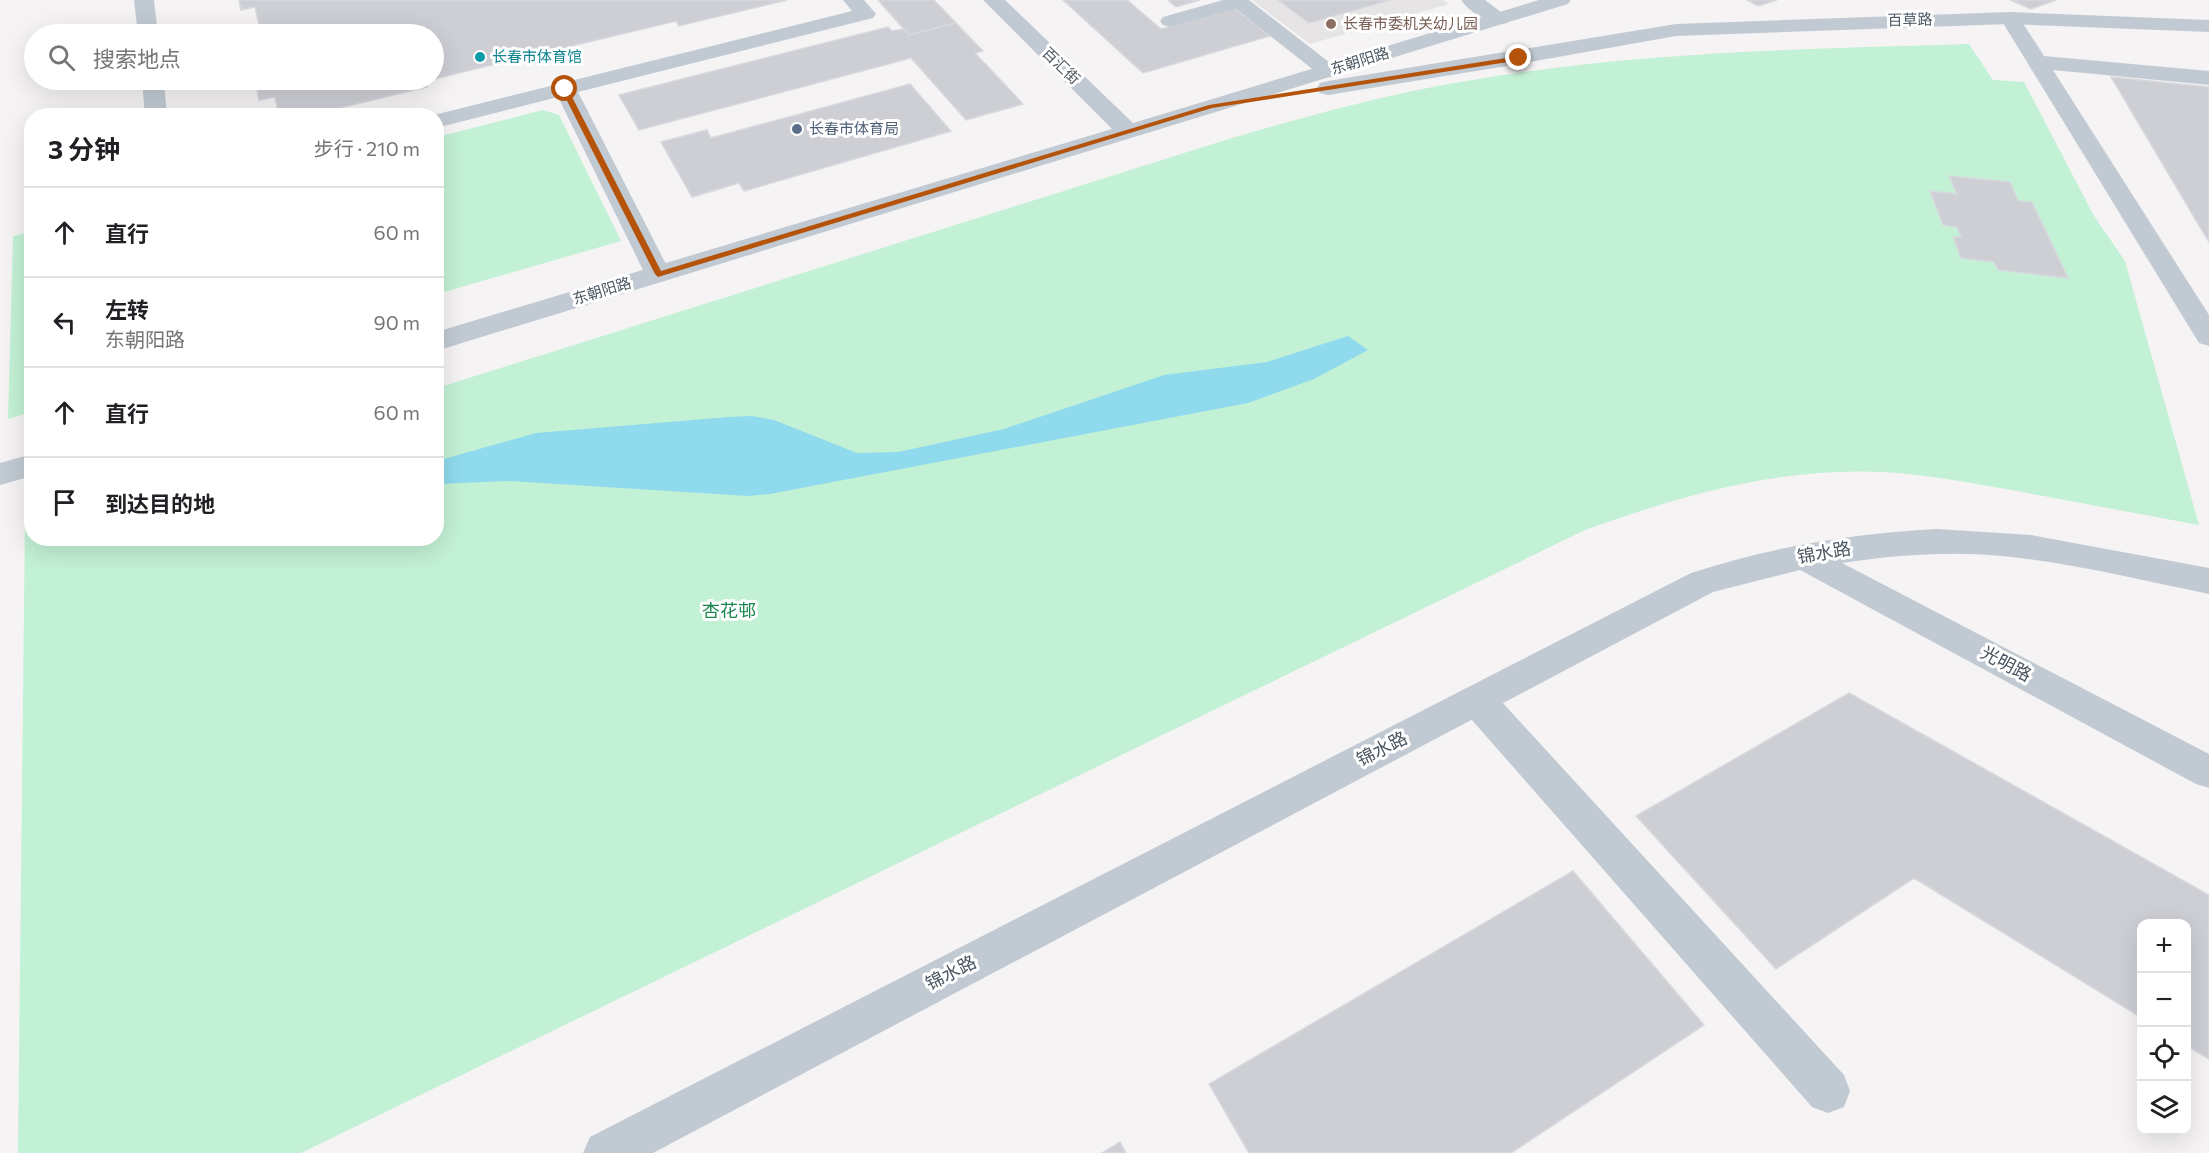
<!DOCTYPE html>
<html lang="zh">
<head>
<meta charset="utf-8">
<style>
	body { margin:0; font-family:Commissioner,"Noto Sans SC",sans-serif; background:#f2f2f2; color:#202124 }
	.controls { position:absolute; right:18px; bottom:18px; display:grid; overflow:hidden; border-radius:12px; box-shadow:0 6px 24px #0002 }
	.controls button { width:54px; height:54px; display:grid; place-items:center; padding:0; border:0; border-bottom:2px solid #e0e0e0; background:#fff; color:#202124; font:30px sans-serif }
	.stop { position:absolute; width:18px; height:18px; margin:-14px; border:4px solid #b45309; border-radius:50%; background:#fff }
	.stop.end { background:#b45309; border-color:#fff; box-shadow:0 2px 6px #0008 }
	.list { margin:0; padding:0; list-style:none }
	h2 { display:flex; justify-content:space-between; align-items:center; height:78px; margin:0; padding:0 24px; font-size:26px }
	h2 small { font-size:20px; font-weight:400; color:#757577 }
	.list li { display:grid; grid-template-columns:39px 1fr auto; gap:18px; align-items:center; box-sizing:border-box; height:90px; padding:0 24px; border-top:2px solid #e0e0e0 }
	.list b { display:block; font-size:22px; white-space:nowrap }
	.list p { margin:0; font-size:20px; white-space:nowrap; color:#757577 }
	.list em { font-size:20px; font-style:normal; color:#757577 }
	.icon { flex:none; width:33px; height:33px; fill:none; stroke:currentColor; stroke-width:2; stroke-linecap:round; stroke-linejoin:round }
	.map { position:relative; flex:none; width:2209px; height:1153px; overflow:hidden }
	.search { position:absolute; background:#fff; box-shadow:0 6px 24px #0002; left:24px; top:24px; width:420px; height:66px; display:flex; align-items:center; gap:15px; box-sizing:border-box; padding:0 21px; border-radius:33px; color:#757577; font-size:22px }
	.panel { position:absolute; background:#fff; box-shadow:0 6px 24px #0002; left:24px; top:108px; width:420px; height:438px; border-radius:24px }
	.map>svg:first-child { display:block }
	.education { fill:#e6e4e5 }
	.green { fill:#c3f1d5 }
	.water { fill:#90daee }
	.building { fill:#cdcfd5; stroke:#d7d9de; stroke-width:1.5 }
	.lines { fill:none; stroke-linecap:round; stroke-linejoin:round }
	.service { fill:#c1cad2; fill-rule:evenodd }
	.minor { fill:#c1cad2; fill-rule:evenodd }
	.tertiary { fill:#c1cad2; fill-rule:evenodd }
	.route { fill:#b45309 }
	.education-dot { fill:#8d6e63; stroke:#fff; stroke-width:2 }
	.culture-dot { fill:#0f9aa8; stroke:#fff; stroke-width:2 }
	.service-dot { fill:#5c6f8a; stroke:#fff; stroke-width:2 }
	.labels { text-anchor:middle; stroke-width:6; stroke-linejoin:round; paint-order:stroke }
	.far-street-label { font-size:15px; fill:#4a5661; stroke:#fff }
	.far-education-label { font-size:15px; fill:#785e54; stroke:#fff; text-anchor:start }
	.far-culture-label { font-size:15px; fill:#0d838f; stroke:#fff; text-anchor:start }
	.far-service-label { font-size:15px; fill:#4e5e75; stroke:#fff; text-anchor:start }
	.street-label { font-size:18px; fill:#4a5661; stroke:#fff }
	.park-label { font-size:18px; fill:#17864f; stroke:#fff }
</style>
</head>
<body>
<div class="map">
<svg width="2209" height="1153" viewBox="0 0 2209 1153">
	<rect width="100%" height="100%" fill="#f5f3f3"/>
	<polygon class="education" points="1252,0 1443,0 1449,4 1310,44"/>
	<g class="green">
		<path d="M1969,44L1993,80L2024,82L2094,216L2125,261L2199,525C2143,515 2088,504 2033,494C1983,485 1934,475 1884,472C1780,467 1682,495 1585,530L301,1153H18L25,517L31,514L32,538H436L437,388L1232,138C1308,116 1383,95 1461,82C1628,52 1800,49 1969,44Z"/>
		<polygon points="543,110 559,115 621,241 437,294 437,137"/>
		<polygon points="31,232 31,412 8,419 13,236"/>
	</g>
	<polygon class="water" points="1348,336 1368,350 1314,379 1248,403 770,494 748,496 510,481 437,484 437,461 536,433 729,417 752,416 774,420 857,453 898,452 1004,429 1164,375 1267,362"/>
	<g class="building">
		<polygon points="239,0 787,0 679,26 676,21 434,79 434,34 261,34 255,7 241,10"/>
		<polygon points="878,0 934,0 956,23 909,35"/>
		<polygon points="1063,0 1127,0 1161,29 1235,9 1270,36 1143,73"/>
		<polygon points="1168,0 1200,0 1176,7"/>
		<polygon points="1278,0 1391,0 1309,23"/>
		<polygon points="1747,0 1777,0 1758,6"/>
		<polygon points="2010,0 2056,0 2031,9"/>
		<polygon points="956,23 983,51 975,53 1023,104 966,120 911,58 639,130 619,95 888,27 892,31 904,29 909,35"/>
		<polygon points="2111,77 2209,87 2209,242 2197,222"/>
		<polygon points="270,80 430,80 425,81 427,87 306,116 279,116 275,97 259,100 256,83"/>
		<polygon points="910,84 951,131 744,191 739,183 692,197 661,142 707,130 711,138"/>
		<polygon points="1949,176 2010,182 2018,201 2032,202 2068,278 1998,270 1994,262 1961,258 1953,237 1961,237 1957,227 1943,225 1930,191 1957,194"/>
		<polygon points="1849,693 2209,895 2209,1059 2186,1045 2186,924 2142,924 2142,1018 1914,878 1776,969 1636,816"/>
		<polygon points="1573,871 1704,1025 1511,1153 1249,1153 1209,1084"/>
		<polygon points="1120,1142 1126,1153 1102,1153"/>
	</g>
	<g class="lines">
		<g class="service">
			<polygon points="134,0 154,0 158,34 138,34"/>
			<polygon points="843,0 864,0 876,14 873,18 578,92 671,274 667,280 658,282 649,280 645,274 558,97 436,128 436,116 430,116 852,11"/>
			<polygon points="1223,0 1249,0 1339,70 1336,75 1328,77 1320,75 1236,9 1170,27 1163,25 1160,21 1163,17"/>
			<polygon points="2010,12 2017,14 2044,56 2209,71 2209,85 2053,70 2209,315 2209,346 2199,343 2000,18 2003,14"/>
			<polygon points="142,80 164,80 167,116 145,116"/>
			<polygon points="1477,685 1490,689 1844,1075 1850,1091 1844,1107 1828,1113 1812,1107 1464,711 1459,700 1464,689"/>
		</g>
		<path class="minor" d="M1461,0H1485L1510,19L1507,23C1493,27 1469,12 1461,0Z"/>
		<g class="tertiary">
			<polygon points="983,0 1005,0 1133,123 1539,0 1571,0 1568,4 436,351 436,332 1112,129"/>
			<polygon points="2010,12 2209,20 2209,32 2010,24 1676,36 1519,64 1328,95 1320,93 1317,88 1320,83 1328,81 1676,24"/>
			<polygon points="32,454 32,476 0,485 0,463"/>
			<path d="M1937,529L2031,535L2209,568V594C2140,580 2072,563 2002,556C1948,551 1895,555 1842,563L2209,754V788L2196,784L1800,570L1713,592L653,1153H583L590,1137L1691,573C1771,547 1854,533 1937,529Z"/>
		</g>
	</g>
	<polygon class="route" points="1519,56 1521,60 1212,108 658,277 655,274 561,89 565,87 568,89 661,271 1209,105"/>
	<circle class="education-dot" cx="1331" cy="24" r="6"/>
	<circle class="culture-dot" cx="480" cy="57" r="6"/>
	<circle class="service-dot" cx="797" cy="129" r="6"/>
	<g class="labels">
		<g class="far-street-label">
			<text transform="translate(1910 20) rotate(-1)" y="5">百草路</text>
			<text transform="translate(1360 61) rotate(-17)" y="5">东朝阳路</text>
			<text transform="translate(1061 66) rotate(44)" y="5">百汇街</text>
			<text transform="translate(602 291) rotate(-17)" y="5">东朝阳路</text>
		</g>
		<g class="far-education-label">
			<text x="1343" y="29">长春市委机关幼儿园</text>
		</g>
		<g class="far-culture-label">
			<text x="492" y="62">长春市体育馆</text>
		</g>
		<g class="far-service-label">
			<text x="809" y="134">长春市体育局</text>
		</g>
		<g class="street-label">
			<text transform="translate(1824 553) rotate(-10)" y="6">锦水路</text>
			<text transform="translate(2006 664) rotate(28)" y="6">光明路</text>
			<text transform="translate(1382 749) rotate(-27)" y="6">锦水路</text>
			<text transform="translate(951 973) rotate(-27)" y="6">锦水路</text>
		</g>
		<g class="park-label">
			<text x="729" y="617">杏花邨</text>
		</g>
	</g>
</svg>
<div class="controls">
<button>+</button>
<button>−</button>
<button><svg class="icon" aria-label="locate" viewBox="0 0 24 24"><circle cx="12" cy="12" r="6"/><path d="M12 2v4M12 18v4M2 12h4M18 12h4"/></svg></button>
<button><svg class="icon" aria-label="layers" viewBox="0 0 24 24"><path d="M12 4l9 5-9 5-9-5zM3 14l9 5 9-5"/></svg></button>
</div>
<div class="stop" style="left:565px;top:89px"></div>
<div class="stop end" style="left:1519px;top:58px"></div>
<div class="search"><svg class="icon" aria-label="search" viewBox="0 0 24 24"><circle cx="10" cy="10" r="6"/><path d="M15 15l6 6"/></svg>搜索地点</div>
<section class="panel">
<h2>3 分钟<small>步行 · 210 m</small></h2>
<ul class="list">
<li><svg class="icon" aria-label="ahead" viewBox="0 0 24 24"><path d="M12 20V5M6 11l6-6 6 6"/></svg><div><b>直行</b></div><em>60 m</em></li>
<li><svg class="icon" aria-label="left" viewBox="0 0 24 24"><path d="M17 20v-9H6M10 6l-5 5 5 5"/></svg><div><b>左转</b><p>东朝阳路</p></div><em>90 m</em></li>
<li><svg class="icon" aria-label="ahead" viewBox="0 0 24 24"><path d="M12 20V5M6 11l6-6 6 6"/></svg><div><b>直行</b></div><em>60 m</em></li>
<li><svg class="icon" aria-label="arrive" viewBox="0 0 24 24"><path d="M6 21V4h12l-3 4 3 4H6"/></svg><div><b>到达目的地</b></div></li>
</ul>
</section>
</div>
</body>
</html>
